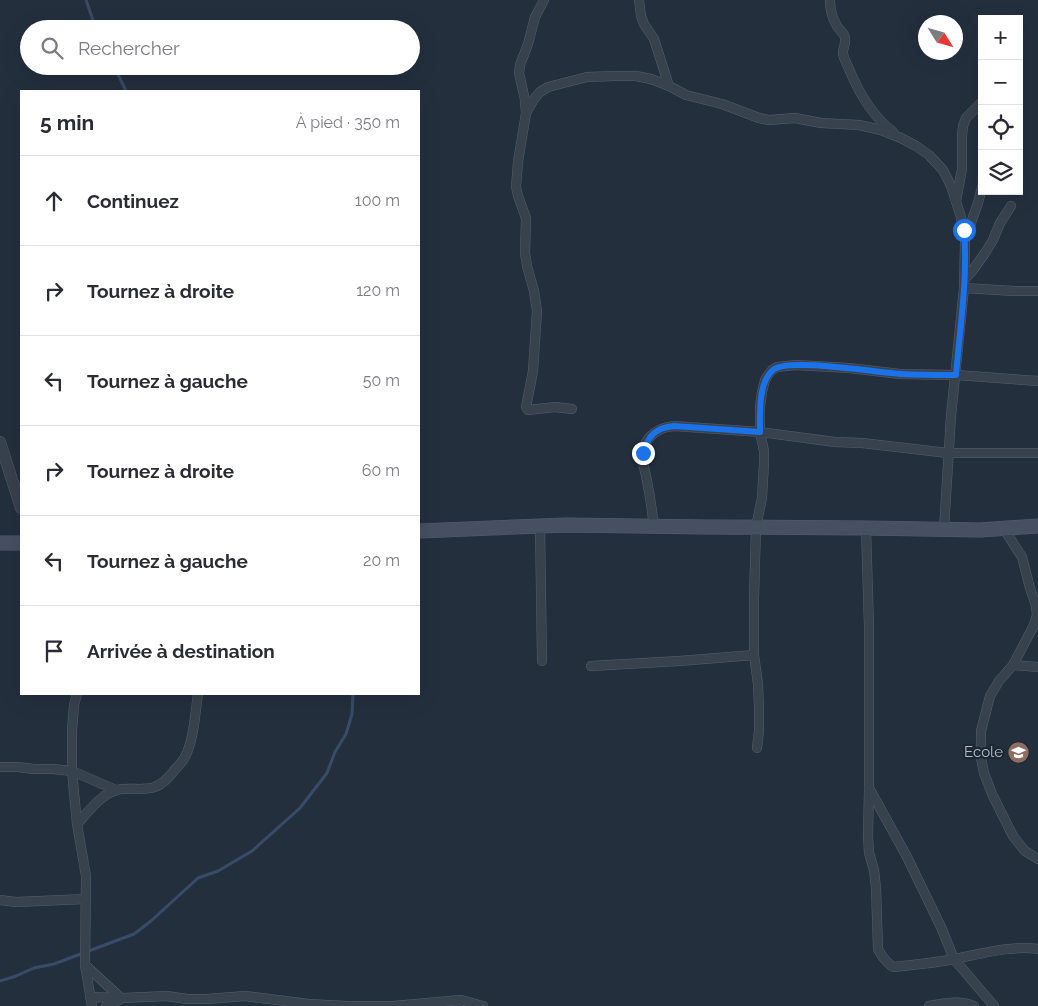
<!DOCTYPE html>
<html lang="fr">
<head>
<meta charset="utf-8">
<style>
	body { margin:0; font-family:Raleway,sans-serif; background:#f7f7f7; color:#2b2b33 }
	.controls { position:absolute; right:15px; top:15px; display:grid; overflow:hidden; border-radius:0px; box-shadow:0 5px 20px #0002 }
	.controls button { width:45px; height:45px; display:grid; place-items:center; padding:0; border:0; border-bottom:1px solid #e1e1e2; background:#fff; color:#2b2b33; font:25px sans-serif }
	.compass { position:absolute; left:918px; top:15px; width:45px; height:45px; border-radius:50%; background:#fff; box-shadow:0 5px 20px #0002; rotate:127deg }
	.stop { position:absolute; width:15px; height:15px; margin:-11px; border:4px solid #1a73e8; border-radius:50%; background:#fff }
	.stop.end { background:#1a73e8; border-color:#fff; box-shadow:0 1px 5px #0008 }
	.list { margin:0; padding:0; list-style:none }
	h2 { display:flex; justify-content:space-between; align-items:center; height:65px; margin:0; padding:0 20px; font-size:21px }
	h2 small { font-size:16px; font-weight:400; color:#7c7c81 }
	.list li { display:grid; grid-template-columns:32px 1fr auto; gap:15px; align-items:center; box-sizing:border-box; height:90px; padding:0 20px; border-top:1px solid #e1e1e2 }
	.list b { display:block; font-size:19px; white-space:nowrap }
	.list em { font-size:16px; font-style:normal; color:#7c7c81 }
	.icon { flex:none; width:28px; height:28px; fill:none; stroke:currentColor; stroke-width:2; stroke-linecap:round; stroke-linejoin:round }
	.map { position:relative; flex:none; width:1038px; height:1006px; overflow:hidden }
	.search { position:absolute; background:#fff; box-shadow:0 5px 20px #0002; left:20px; top:20px; width:400px; height:55px; display:flex; align-items:center; gap:12px; box-sizing:border-box; padding:0 18px; border-radius:28px; color:#7c7c81; font-size:19px }
	.panel { position:absolute; background:#fff; box-shadow:0 5px 20px #0002; left:20px; top:90px; width:400px; height:605px; border-radius:0px }
	.map>svg:first-child { display:block }
	.lines { fill:none; stroke-linecap:round; stroke-linejoin:round }
	.stream { stroke:#394c67; stroke-width:3 }
	.minor-casing { stroke:#565f6c; stroke-width:10 }
	.tertiary-casing { stroke:#565f6c; stroke-width:12 }
	.secondary-casing { stroke:#565f6c; stroke-width:15 }
	.minor { stroke:#38414e; stroke-width:9 }
	.tertiary { stroke:#38414e; stroke-width:11 }
	.secondary { stroke:#465061; stroke-width:14 }
	.route { stroke:#1a73e8; stroke-width:6 }
	.labels { text-anchor:middle; stroke-width:4.5; stroke-linejoin:round; paint-order:stroke }
	.poi-label { font-size:15px; fill:#b4bcc9; stroke:#1d2633; text-anchor:end }
</style>
</head>
<body>
<div class="map">
<svg width="1038" height="1006" viewBox="0 0 1038 1006">
	<rect width="100%" height="100%" fill="#242f3e"/>
	<g class="lines">
		<g class="stream">
			<polyline points="86,0 96,29"/>
			<polyline points="114,66 126,91"/>
			<polyline points="0,981 16,976 34,968 54,964 134,934 151,921 198,878 218,871 252,851 300,808 327,773 335,752 346,734 352,714 353,694"/>
		</g>
		<defs>
			<g id="minor">
				<polyline points="544,0 535,17 528,44 520,65 519,73 525,100 526,113 518,162 516,187 518,196 526,218 525,253 527,266 534,291 537,311 533,371 526,407 528,410 555,407 572,409"/>
				<polyline points="639,0 641,16 644,24 654,39 669,86"/>
				<path d="M830,0C830,9 832,18 837,26C839,29 842,32 844,35C848,42 842,48 843,54C844,59 847,64 849,69C859,93 872,116 893,132"/>
				<polyline points="526,113 534,99 540,92 548,87 587,77 615,76 636,76 651,79 669,86 686,95 722,104 759,118 769,120 795,118 821,123 859,125 881,130 901,138 916,146 929,155 943,170 951,186 961,217 965,242 964,288 951,416 944,529"/>
				<polyline points="956,201 962,169 962,136 963,126 966,118 982,102"/>
				<polyline points="966,237 978,203 982,187"/>
				<polyline points="965,279 973,270 985,253 993,240 1000,223 1011,206"/>
				<polyline points="964,288 1014,291 1038,291"/>
				<polyline points="540,526 542,661"/>
				<path d="M654,526C652,513 651,500 648,487C647,479 645,471 643,463C640,442 653,428 674,426L760,432L835,442L862,443L948,453H1038"/>
				<path d="M866,528L869,627V788L868,836L869,853L874,870L876,888L878,949C882,957 886,962 893,967C913,965 934,963 954,959C980,954 1012,945 1038,949"/>
				<polyline points="1004,529 1022,557 1030,588 1036,606 1037,615 1034,625 1013,665"/>
				<polyline points="591,666 679,661 754,655"/>
				<polyline points="1038,667 1013,665 999,681 990,696 981,731 981,758 984,773 992,794 1013,836 1025,851 1038,859"/>
				<polyline points="77,694 74,705 72,730 72,771 77,824 86,876 85,965 92,1006"/>
				<polyline points="757,748 759,731 759,708 758,684 754,655 754,599 756,527 762,498 764,463 764,451 760,432 760,407 762,392 765,380 768,375 772,370 777,367 796,365 849,368 900,374 956,375 1038,381"/>
				<polyline points="0,767 17,767 34,769 53,769 72,771 116,790"/>
				<polyline points="869,788 906,855 941,927 954,959 994,1006"/>
				<path d="M77,824C87,813 102,793 117,790C130,787 143,791 155,787C163,784 168,778 173,772C177,767 182,763 185,757C194,740 195,713 198,694"/>
				<polyline points="0,900 16,902 86,899"/>
				<polyline points="85,965 121,998"/>
				<polyline points="90,997 120,998"/>
				<polyline points="106,1006 123,998 167,996 187,999 207,999 245,996 309,1004 347,1006 393,1006 461,1000 483,1006"/>
				<path d="M929,1006C944,1003 960,1000 974,1006"/>
			</g>
			<polyline id="tertiary" points="0,442 21,508"/>
			<g id="secondary">
				<polyline points="419,531 566,525 706,527 866,528 980,530 1038,526"/>
				<polyline points="0,543 21,543"/>
			</g>
		</defs>
		<use href="#minor" class="minor-casing"/>
		<use href="#tertiary" class="tertiary-casing"/>
		<use href="#secondary" class="secondary-casing"/>
		<use href="#minor" class="minor"/>
		<use href="#tertiary" class="tertiary"/>
		<use href="#secondary" class="secondary"/>
	</g>
	<g class="lines">
		<path class="route" d="M643,453C649,435 655,428 674,426L760,432C760,415 758,382 773,370C787,357 879,373 902,374C920,375 938,375 956,375C960,327 968,278 964,230"/>
	</g>
	<defs>
		<symbol id="school-disc" viewBox="-11 -11 22 22"><circle r="9.5" fill="#8d6e63" stroke="#1d2633"/><path d="M0-5L7-2L0 1L-7-2ZM-4 1L0 2.5L4 1V4Q0 6-4 4Z" fill="#fff"/></symbol>
	</defs>
	<g fill-rule="evenodd">
		<use href="#school-disc" x="1006" y="740" width="25" height="25"/>
	</g>
	<g class="labels">
		<g class="poi-label">
			<text x="1003" y="757">Ecole</text>
		</g>
	</g>
</svg>
<div class="controls">
<button>+</button>
<button>−</button>
<button><svg class="icon" aria-label="locate" viewBox="0 0 24 24"><circle cx="12" cy="12" r="6"/><path d="M12 2v4M12 18v4M2 12h4M18 12h4"/></svg></button>
<button><svg class="icon" aria-label="layers" viewBox="0 0 24 24"><path d="M12 4l9 5-9 5-9-5zM3 14l9 5 9-5"/></svg></button>
</div>
<svg class="compass" viewBox="-18 -18 36 36"><path d="M0-13l5 13h-10z" fill="#e53935"/><path d="M0 13l5-13h-10z" fill="#7c7c81"/></svg>
<div class="stop" style="left:964px;top:230px"></div>
<div class="stop end" style="left:643px;top:453px"></div>
<div class="search"><svg class="icon" aria-label="search" viewBox="0 0 24 24"><circle cx="10" cy="10" r="6"/><path d="M15 15l6 6"/></svg>Rechercher</div>
<section class="panel">
<h2>5 min<small>À pied · 350 m</small></h2>
<ul class="list">
<li><svg class="icon" aria-label="ahead" viewBox="0 0 24 24"><path d="M12 20V5M6 11l6-6 6 6"/></svg><div><b>Continuez</b></div><em>100 m</em></li>
<li><svg class="icon" aria-label="right" viewBox="0 0 24 24"><path d="M7 20v-9h11M14 6l5 5-5 5"/></svg><div><b>Tournez à droite</b></div><em>120 m</em></li>
<li><svg class="icon" aria-label="left" viewBox="0 0 24 24"><path d="M17 20v-9H6M10 6l-5 5 5 5"/></svg><div><b>Tournez à gauche</b></div><em>50 m</em></li>
<li><svg class="icon" aria-label="right" viewBox="0 0 24 24"><path d="M7 20v-9h11M14 6l5 5-5 5"/></svg><div><b>Tournez à droite</b></div><em>60 m</em></li>
<li><svg class="icon" aria-label="left" viewBox="0 0 24 24"><path d="M17 20v-9H6M10 6l-5 5 5 5"/></svg><div><b>Tournez à gauche</b></div><em>20 m</em></li>
<li><svg class="icon" aria-label="arrive" viewBox="0 0 24 24"><path d="M6 21V4h12l-3 4 3 4H6"/></svg><div><b>Arrivée à destination</b></div></li>
</ul>
</section>
</div>
</body>
</html>
